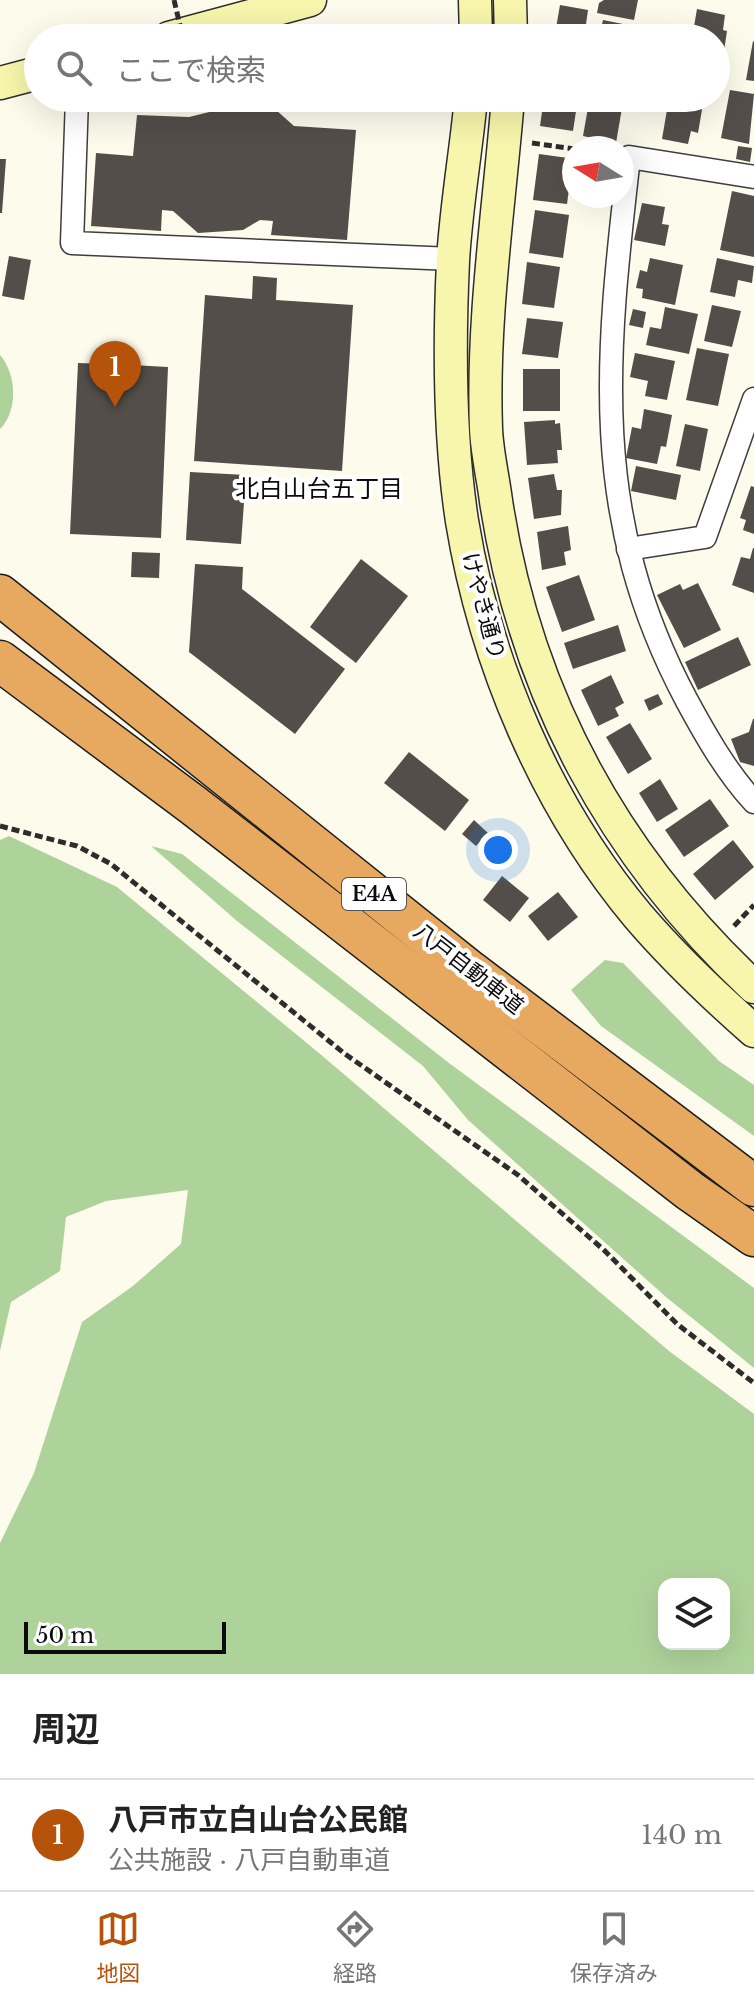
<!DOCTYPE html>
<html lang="ja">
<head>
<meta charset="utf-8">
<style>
	body { margin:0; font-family:"Libre Baskerville","Noto Sans JP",serif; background:#f2f2f2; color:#222 }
	.controls { position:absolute; right:24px; bottom:24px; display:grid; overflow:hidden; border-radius:16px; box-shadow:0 8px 32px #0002 }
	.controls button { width:72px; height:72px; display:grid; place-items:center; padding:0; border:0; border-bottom:2px solid #e0e0e0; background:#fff; color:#222; font:40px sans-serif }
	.compass { position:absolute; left:562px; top:136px; width:72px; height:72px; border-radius:50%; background:#fff; box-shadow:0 8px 32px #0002; rotate:281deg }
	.scale { position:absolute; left:24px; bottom:20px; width:202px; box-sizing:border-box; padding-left:8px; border:4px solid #0b0b0b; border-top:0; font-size:22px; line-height:28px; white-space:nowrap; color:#0b0b0b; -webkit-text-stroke:6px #fff; paint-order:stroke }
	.you { position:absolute; left:498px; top:850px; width:28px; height:28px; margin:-20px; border:6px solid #fff; border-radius:50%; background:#1a73e8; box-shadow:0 0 0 12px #1a73e833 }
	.badge { display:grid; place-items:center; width:52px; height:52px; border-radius:50%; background:#b45309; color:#fff; font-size:26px; font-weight:700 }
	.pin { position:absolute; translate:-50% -66px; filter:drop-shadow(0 2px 4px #0008) }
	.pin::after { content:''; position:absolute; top:42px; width:28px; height:24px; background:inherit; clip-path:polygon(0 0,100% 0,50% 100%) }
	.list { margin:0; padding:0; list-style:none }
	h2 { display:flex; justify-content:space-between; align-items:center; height:104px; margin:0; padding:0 32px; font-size:34px }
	h2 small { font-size:26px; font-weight:400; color:#767676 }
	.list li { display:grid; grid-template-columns:52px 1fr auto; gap:24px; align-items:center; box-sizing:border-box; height:112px; padding:0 32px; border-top:2px solid #e0e0e0 }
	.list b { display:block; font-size:30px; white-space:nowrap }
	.list p { margin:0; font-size:26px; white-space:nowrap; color:#767676 }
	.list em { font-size:26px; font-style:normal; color:#767676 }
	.icon { flex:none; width:44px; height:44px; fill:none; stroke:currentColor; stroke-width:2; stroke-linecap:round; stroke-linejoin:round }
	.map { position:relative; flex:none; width:754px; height:1674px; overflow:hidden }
	.search { position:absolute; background:#fff; box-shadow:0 8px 32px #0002; left:24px; right:24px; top:24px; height:88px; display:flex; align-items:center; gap:20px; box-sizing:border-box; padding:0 28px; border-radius:44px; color:#767676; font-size:30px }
	.sheet { height:216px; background:#fff }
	nav { display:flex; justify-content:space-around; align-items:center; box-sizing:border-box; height:112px; border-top:2px solid #e0e0e0; background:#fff; font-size:22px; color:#767676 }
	nav a { display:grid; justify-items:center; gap:4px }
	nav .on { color:#b45309 }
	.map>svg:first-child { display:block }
	.forest { fill:#aed39a; fill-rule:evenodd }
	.building { fill:#534e49 }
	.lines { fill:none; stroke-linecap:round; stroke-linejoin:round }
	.street-casing { stroke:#3e3e3e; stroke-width:25 }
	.secondary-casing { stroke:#2d2d2d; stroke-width:35 }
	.highway-casing { stroke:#1c1c1c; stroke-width:43 }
	.path { stroke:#2d2d2d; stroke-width:5; stroke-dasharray:8 4; stroke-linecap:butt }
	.street { stroke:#fff; stroke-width:22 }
	.secondary { stroke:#f7f6ac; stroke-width:32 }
	.highway { stroke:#e7a960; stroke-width:40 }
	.path-bridge { stroke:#2d2d2d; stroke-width:5; stroke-dasharray:8 4; stroke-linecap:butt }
	.labels { text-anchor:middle; stroke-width:8; stroke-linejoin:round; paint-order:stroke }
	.shield { fill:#fff; stroke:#545454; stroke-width:2 }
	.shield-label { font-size:20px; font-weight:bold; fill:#0b0b0b }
	.street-label { font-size:22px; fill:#0b0b0b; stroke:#fff }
	.neighbourhood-label { font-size:24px; fill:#0b0b0b; stroke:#fff }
</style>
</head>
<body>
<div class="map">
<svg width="754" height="1674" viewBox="0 0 754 1674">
	<rect width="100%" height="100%" fill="#fdfbec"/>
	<g class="forest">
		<path d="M0,355C16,373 19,410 0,429Z"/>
		<path d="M9,836L117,887L319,1053L669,1351L754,1414V1674H0V1543L34,1473L82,1322L133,1286L181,1244L188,1190L106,1201L66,1217L60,1271L11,1302L0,1351V840ZM724,1584V1644H664V1584Z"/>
		<polygon points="151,846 182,854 449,1063 754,1288 754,1368 666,1297 468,1120 423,1066 237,921"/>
		<polygon points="605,960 623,963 719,1061 754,1085 754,1136 601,1026 571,990"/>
	</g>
	<g class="building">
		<polygon points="604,0 638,0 634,20 597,13 599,3"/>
		<polygon points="560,5 588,10 584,38 548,38 549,32 555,34"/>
		<polygon points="697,9 725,15 723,30 727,31 724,51 716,49 716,38 692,38"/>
		<polygon points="603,20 633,26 631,38 599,38"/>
		<polygon points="753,41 754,42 754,81 746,80"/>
		<polygon points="716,53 727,56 723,78 716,77"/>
		<polygon points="730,90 754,94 749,144 721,138"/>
		<polygon points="544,98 578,98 573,131 540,126"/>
		<polygon points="669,98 704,98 698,133 691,131 688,144 662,139"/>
		<polygon points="262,99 263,109 276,110 294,126 356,130 347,240 271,235 273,221 260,220 243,230 198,233 173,211 162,210 161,231 91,226 96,153 133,156 137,115 189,117"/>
		<polygon points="589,102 622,108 616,143 583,136"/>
		<polygon points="738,146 752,148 750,162 736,159"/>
		<polygon points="539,154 568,158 566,173 571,174 567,204 533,200"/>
		<polygon points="0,159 6,159 2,213 0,213"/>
		<polygon points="732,191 754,196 754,257 720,250"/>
		<polygon points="642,203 665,207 662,224 669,225 665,246 634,240"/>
		<polygon points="535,210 569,215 563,258 529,253"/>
		<polygon points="9,256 31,260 24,300 2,296"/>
		<polygon points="650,258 683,265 675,305 642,298 643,289 636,288 640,270 647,272"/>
		<polygon points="717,258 754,266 752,283 738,280 735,297 710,292"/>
		<polygon points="527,262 560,267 554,308 522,304"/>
		<polygon points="253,276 277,278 276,300 353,305 342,471 194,461 205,295 252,299"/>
		<polygon points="712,305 741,311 732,347 704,341"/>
		<polygon points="665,307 698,314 689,354 646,345 650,327 661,329"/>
		<polygon points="633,309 646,312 643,328 629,325"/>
		<polygon points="527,318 563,322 558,358 522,354"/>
		<polygon points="697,348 729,354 718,406 686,400"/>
		<polygon points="107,352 132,353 132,365 168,367 161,538 70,534 78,363 106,364"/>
		<polygon points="635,353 675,361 667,400 645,396 648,381 630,377"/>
		<rect x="523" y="369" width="37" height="42"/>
		<polygon points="644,409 672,415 666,447 661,446 657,464 626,458 632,427 641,429"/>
		<polygon points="555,420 555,424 560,423 562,450 557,450 558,463 527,465 524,422"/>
		<polygon points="685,424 708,429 700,471 676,466"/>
		<polygon points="636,466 681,475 676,500 631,491"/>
		<polygon points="190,472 246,475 241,544 186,540"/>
		<polygon points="554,474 557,490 562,490 561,515 534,519 528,478"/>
		<polygon points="751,486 754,487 754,534 743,530 746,520 740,518"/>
		<polygon points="568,526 571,550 564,552 566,565 542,570 537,532"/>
		<polygon points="753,548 754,548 754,593 732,585 741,557 750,559"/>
		<polygon points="132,552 160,553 159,578 131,577"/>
		<polygon points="361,559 408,596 356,663 310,627"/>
		<polygon points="195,564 243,567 242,589 345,669 295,734 189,652"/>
		<polygon points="579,575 595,620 562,632 546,587"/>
		<polygon points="698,583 721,630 684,648 657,595 680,584 683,590"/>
		<polygon points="618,625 626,651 573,669 564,643"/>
		<polygon points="738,637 751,665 698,690 685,662"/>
		<polygon points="611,675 624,703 615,708 619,716 598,726 581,690"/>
		<polygon points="658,694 663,704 649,711 644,700"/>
		<polygon points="753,719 754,719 754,766 740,762 731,739 749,732"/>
		<polygon points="630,723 652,759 628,774 606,737"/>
		<polygon points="409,752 469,800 445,831 384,783"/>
		<polygon points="660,779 678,809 657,822 639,793"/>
		<polygon points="710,799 729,826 684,857 665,830"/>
		<polygon points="474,820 488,833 476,846 462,834"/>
		<polygon points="733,840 754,867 715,900 693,874"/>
		<polygon points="502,876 529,898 510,922 483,900"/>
		<polygon points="558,892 578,917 548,941 528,916"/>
	</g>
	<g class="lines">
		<defs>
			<g id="street">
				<polyline points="77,98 72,243 453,259"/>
				<path d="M754,177L629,157C606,357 588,516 687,701C706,736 727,773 754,802"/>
				<polyline points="628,549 705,537 754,399"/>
			</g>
			<g id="secondary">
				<polyline points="475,0 476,38"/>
				<polyline points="510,0 511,38"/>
				<polyline points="169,38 310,0"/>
				<polyline points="0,83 38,73"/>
				<path d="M471,98C466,152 456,207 453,261C449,347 449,436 462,521C485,662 546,806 638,916C674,958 713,995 754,1031"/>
				<path d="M508,98C499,209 482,318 486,429C487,453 493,477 496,501C525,692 613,855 754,987"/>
			</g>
			<g id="highway">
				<polyline points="0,595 470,971 754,1186"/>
				<polyline points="0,661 193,805 690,1191 754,1236"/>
			</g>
		</defs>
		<use href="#street" class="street-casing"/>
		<use href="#secondary" class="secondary-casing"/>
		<use href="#highway" class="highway-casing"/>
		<g class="path">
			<polyline points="532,143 574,149"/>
			<polyline points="0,826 77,846 111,864 345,1054 518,1175 605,1251 677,1324 754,1383"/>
			<polyline points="734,926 754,905"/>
		</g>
		<use href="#street" class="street"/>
		<use href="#secondary" class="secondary"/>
		<use href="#highway" class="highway"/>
		<polyline class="path-bridge" points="174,0 183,38"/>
	</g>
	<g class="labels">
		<rect class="shield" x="342" y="878" width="64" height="32" rx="6"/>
		<g class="shield-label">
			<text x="374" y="901">E4A</text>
		</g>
		<g class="street-label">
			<text transform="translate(484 606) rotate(75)" y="8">けやき通り</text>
			<text transform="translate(469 968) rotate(38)" y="8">八戸自動車道</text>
		</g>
		<g class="neighbourhood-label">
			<text x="319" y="497">北白山台五丁目</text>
		</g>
	</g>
</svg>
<div class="controls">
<button><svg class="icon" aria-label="layers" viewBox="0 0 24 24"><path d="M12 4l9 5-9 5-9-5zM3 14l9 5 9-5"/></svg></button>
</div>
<svg class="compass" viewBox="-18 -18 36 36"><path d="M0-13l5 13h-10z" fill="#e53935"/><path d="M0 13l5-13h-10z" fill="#767676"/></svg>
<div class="scale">50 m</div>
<div class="you"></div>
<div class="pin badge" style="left:115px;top:407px">1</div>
<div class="search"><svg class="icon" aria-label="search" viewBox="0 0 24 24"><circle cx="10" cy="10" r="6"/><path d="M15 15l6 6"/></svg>ここで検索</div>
</div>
<section class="sheet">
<h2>周辺<small></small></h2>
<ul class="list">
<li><span class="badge">1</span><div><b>八戸市立白山台公民館</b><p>公共施設 · 八戸自動車道</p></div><em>140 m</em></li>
</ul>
</section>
<nav>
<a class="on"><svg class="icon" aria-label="map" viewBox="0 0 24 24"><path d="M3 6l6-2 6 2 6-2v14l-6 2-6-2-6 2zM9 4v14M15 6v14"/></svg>地図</a>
<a><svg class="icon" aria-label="directions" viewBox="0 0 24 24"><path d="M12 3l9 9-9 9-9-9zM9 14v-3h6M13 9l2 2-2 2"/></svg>経路</a>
<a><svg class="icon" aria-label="saved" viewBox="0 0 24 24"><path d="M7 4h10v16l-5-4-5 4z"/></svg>保存済み</a>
</nav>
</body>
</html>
